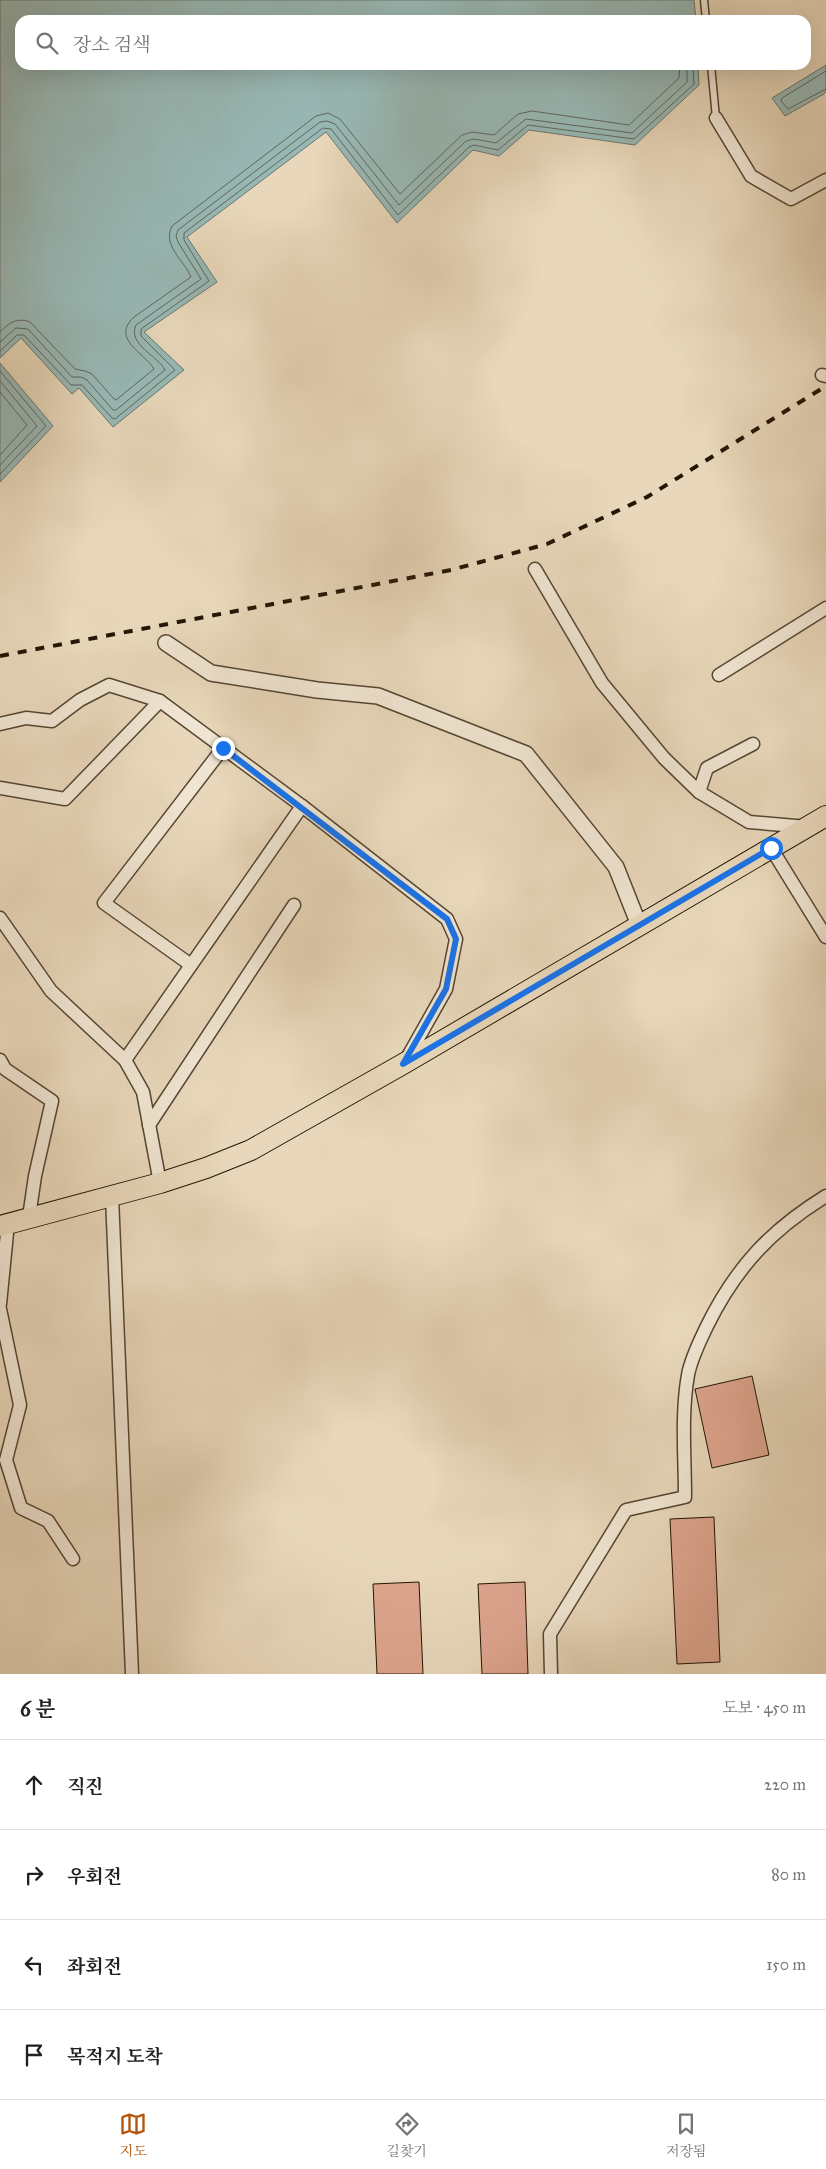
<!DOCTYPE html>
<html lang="ko">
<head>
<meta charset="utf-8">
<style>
	body { margin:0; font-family:"IM FELL Great Primer","Noto Serif KR",serif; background:#f2f2f2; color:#202124 }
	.stop { position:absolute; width:15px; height:15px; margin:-11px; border:4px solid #1a73e8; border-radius:50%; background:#fff }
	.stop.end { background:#1a73e8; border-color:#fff; box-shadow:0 1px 5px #0008 }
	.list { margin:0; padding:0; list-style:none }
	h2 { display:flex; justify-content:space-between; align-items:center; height:65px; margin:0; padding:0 20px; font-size:21px }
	h2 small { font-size:16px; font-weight:400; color:#757577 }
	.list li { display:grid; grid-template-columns:32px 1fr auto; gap:15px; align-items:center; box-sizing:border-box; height:90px; padding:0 20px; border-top:1px solid #e0e0e0 }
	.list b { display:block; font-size:19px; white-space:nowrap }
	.list em { font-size:16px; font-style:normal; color:#757577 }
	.icon { flex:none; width:28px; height:28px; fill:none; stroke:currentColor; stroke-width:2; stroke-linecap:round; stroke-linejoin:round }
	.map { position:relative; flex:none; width:826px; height:1674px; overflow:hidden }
	.search { position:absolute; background:#fff; box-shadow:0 5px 20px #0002; left:15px; right:15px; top:15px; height:55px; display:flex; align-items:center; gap:12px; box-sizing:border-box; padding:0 18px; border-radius:15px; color:#757577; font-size:19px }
	.sheet { height:425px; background:#fff }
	nav { display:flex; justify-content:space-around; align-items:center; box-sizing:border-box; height:70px; border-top:1px solid #e0e0e0; background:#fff; font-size:14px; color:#757577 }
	nav a { display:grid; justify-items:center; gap:2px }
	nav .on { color:#b45309 }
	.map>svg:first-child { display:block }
	.water { fill:#98b8b5; stroke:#6a776f }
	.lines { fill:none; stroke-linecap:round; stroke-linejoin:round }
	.shore { stroke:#5e665d; stroke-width:1 }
	.building { fill:#dda58e; stroke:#241505 }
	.service-casing { stroke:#554632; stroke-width:9 }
	.minor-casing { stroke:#554632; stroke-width:15 }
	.tertiary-casing { stroke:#554632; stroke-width:18 }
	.primary-casing { stroke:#241505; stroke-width:22 }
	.service { stroke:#f0e5d2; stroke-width:6 }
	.minor { stroke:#f0e5d2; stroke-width:12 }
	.tertiary { stroke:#f0e5d2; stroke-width:15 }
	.primary { stroke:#e8d7ba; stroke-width:20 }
	.rail { stroke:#241505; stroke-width:4; stroke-dasharray:9 9; stroke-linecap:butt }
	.route { stroke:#1a73e8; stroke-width:6 }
</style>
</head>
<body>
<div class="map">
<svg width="826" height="1674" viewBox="0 0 826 1674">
	<rect width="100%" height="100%" fill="#e8d7ba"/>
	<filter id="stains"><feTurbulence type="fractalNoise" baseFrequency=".004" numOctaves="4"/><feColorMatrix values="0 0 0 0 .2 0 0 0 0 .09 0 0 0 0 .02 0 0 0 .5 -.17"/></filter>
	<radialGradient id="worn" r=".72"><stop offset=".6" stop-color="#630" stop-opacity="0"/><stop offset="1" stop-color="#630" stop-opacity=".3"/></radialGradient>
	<g class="water">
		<polygon points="0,0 694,0 696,20 20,20 20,65 698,65 699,85 635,145 529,130 499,156 473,150 397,223 326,132 187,237 217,282 144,332 184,370 113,427 79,388 72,394 21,338 0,358"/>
		<polygon points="826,65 826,91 824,94 785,116 772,98"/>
		<polygon points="0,363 53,426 0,482"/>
	</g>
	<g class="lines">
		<g class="shore">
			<polyline points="826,71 782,98 781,101 788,109 826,89"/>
			<path d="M0,332C9,323 17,317 30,322L75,369L85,371L92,374L114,399L116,400L154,369C145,353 110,339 134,317L191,277C184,260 162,246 172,226L316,116L328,113L340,119L400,194L462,135L472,132L494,135L518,114L532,111L629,125L679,78L680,65"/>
			<path d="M0,342L16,328L28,329L72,377H81L87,380L113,410H116L165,370C158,356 127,344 136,325L201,279L178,242L176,236L178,230L320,122L327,121L335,124L399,205L466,141L474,139L496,143L526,119L632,133L687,82V65"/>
			<polyline points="0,351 17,335 24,335 71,385 82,385 112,418 115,419 175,370 141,336 141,329 209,281 184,240 184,233 323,128 331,129 398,215 469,147 474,145 498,150 528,125 634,139 694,84 693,65"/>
			<polyline points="0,371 46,426 0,474"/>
			<polyline points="0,381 37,426 0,465"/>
			<polyline points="0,392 27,425 0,455"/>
		</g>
	</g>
	<g class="building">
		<polygon points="752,1376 769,1455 712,1468 695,1389"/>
		<polygon points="714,1517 720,1662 677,1664 670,1519"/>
		<polygon points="419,1582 423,1674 377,1674 373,1584"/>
		<polygon points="525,1582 528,1674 482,1674 478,1584"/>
	</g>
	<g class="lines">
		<defs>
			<g id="service">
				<polyline points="704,0 706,20"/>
				<polyline points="711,65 716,118"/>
			</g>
			<g id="minor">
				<polyline points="716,118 751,176 791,199 826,180"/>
				<polyline points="822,375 826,376"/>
				<polyline points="535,569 602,683 664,758 699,792 749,822 807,827"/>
				<polyline points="719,675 826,608"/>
				<polyline points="0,724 26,718 52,721 80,700 109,685 160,701 302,806 447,919 456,939 446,989 406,1060"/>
				<polyline points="0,788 65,799 160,701"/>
				<polyline points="699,792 707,768 753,744"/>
				<polyline points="771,848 826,937"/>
				<polyline points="0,918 51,991 125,1060 143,1092 160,1183"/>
				<polyline points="191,965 104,903 223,748"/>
				<polyline points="0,1060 5,1069 52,1101 35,1176 29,1217"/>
				<polyline points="125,1060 302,806"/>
				<polyline points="149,1125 294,905"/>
				<polyline points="112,1197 132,1674"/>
				<polyline points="0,1304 8,1223"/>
				<polyline points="0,1309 20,1405 6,1460 21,1508 48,1521 73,1559"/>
				<path d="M551,1674L550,1634L626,1510L685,1497C685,1457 681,1414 688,1375C691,1358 700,1341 707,1326C736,1267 771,1230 826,1196"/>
			</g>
			<polyline id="tertiary" points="166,643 211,673 317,690 378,696 526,754 616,867 639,925"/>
			<polyline id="primary" points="0,1226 160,1183 206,1168 251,1150 403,1064 826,816"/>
		</defs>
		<use href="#service" class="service-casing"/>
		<use href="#minor" class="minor-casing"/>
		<use href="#tertiary" class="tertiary-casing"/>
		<use href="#primary" class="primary-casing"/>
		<use href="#service" class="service"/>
		<use href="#minor" class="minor"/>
		<use href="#tertiary" class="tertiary"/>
		<use href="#primary" class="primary"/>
		<polyline class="rail" points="0,656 451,570 547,544 647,497 826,386"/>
	</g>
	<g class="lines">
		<polyline class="route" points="223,748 447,919 456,939 446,989 403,1064 771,848"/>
	</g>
	<rect width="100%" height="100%" filter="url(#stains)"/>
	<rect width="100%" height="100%" fill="url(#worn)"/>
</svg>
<div class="stop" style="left:771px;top:848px"></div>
<div class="stop end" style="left:223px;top:748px"></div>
<div class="search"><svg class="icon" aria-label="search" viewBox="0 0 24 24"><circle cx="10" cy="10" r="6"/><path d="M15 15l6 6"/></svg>장소 검색</div>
</div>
<section class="sheet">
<h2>6 분<small>도보 · 450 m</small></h2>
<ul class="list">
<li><svg class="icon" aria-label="ahead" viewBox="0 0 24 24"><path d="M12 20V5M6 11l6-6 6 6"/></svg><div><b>직진</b></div><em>220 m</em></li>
<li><svg class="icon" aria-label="right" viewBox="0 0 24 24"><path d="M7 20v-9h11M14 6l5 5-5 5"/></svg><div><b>우회전</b></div><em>80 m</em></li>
<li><svg class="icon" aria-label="left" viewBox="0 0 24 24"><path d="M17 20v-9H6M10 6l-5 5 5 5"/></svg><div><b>좌회전</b></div><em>150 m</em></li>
<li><svg class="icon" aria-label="arrive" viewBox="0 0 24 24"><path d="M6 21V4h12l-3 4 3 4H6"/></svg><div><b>목적지 도착</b></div></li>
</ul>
</section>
<nav>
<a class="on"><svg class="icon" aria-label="map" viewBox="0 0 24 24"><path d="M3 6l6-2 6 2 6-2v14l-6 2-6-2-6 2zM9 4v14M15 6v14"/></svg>지도</a>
<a><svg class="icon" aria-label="directions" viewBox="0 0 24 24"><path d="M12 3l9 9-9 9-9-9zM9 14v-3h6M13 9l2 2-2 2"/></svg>길찾기</a>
<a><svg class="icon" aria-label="saved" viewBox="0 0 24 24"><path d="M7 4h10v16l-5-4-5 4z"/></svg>저장됨</a>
</nav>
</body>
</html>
